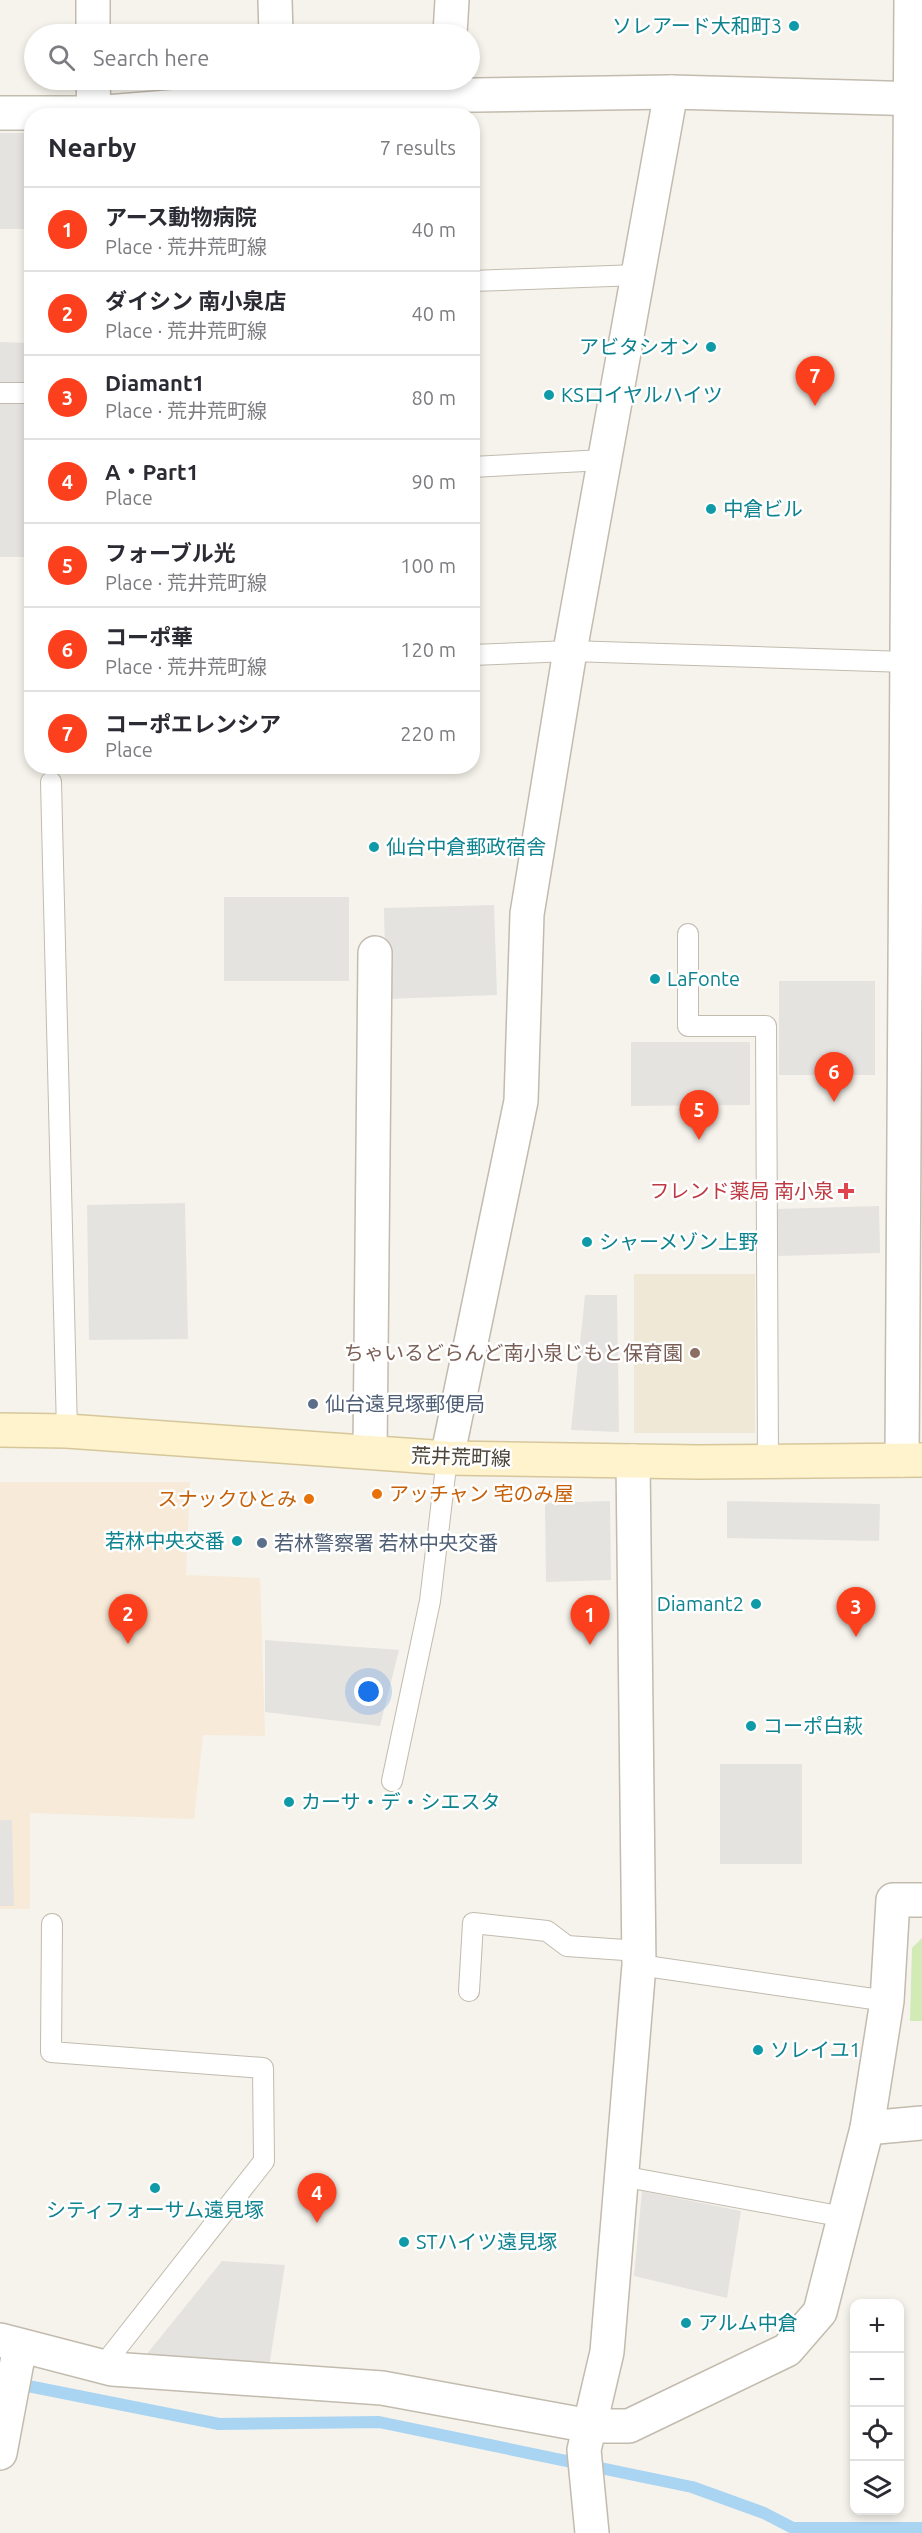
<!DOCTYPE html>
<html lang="en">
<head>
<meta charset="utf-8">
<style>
	body { margin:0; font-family:Ubuntu,"Noto Sans JP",sans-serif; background:#f2f2f3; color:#2b2b33 }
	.controls { position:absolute; right:18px; bottom:18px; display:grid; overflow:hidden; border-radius:12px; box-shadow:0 3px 9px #0003 }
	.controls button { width:54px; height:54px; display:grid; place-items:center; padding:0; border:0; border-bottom:2px solid #e1e1e2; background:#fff; color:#2b2b33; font:30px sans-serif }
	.you { position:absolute; left:369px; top:1692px; width:21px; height:21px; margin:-15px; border:4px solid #fff; border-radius:50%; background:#1a73e8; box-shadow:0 0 0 9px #1a73e833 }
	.badge { display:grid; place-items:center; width:39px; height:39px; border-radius:50%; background:#fc3f1d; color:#fff; font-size:20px; font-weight:700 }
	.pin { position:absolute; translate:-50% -50px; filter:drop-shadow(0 2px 3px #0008) }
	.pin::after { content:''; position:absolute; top:32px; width:21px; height:18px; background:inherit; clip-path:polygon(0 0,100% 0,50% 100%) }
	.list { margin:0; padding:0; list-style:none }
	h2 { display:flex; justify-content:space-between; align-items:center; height:78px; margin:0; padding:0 24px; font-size:26px }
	h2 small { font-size:20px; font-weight:400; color:#7c7c81 }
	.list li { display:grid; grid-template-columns:39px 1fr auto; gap:18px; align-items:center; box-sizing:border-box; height:84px; padding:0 24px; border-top:2px solid #e1e1e2 }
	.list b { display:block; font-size:22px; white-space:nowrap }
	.list p { margin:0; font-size:20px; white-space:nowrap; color:#7c7c81 }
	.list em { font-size:20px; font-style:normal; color:#7c7c81 }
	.icon { flex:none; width:33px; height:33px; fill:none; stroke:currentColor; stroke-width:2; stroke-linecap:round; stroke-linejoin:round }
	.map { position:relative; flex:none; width:922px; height:2533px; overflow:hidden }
	.search { position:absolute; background:#fff; box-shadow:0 3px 9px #0003; left:24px; top:24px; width:456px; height:66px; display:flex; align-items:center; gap:15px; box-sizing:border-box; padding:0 21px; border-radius:33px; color:#7c7c81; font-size:22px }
	.panel { position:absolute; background:#fff; box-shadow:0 3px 9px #0003; left:24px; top:108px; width:456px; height:666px; border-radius:24px }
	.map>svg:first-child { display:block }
	.commercial { fill:#f7ead8 }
	.education { fill:#efe8d6 }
	.green { fill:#d2eab5 }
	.parking { fill:#e5e3e0 }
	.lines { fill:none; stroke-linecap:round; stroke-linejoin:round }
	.stream { stroke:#a9d4f2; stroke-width:12 }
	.lane-casing { stroke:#c2bbae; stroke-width:22 }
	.street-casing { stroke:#c2bbae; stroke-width:36 }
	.secondary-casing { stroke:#d6c79b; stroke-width:36 }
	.lane { stroke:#fff; stroke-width:20 }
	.street { stroke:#fff; stroke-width:33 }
	.secondary { stroke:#fff3cd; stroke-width:33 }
	.culture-dot { fill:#0f9aa8; stroke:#fff; stroke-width:2 }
	.health-dot { fill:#e0444e; stroke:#fff; stroke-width:2 }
	.education-dot { fill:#8d6e63; stroke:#fff; stroke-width:2 }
	.service-dot { fill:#5c6f8a; stroke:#fff; stroke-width:2 }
	.food-dot { fill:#e8710a; stroke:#fff; stroke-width:2 }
	.labels { text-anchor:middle; stroke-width:5; stroke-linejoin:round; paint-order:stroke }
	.culture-label { font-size:20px; fill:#0d838f; stroke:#fff; text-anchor:start }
	.health-label { font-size:20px; fill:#be3a42; stroke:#fff; text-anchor:end }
	.education-label { font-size:20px; fill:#785e54; stroke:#fff; text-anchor:end }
	.service-label { font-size:20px; fill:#4e5e75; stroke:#fff; text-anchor:start }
	.street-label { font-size:20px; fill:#4b4439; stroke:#fff }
	.food-label { font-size:20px; fill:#c56008; stroke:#fff; text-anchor:start }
</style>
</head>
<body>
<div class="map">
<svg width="922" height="2533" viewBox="0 0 922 2533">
	<rect width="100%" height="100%" fill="#f6f3ec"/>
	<polygon class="commercial" points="0,1482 190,1482 186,1575 260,1578 265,1736 203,1735 194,1819 30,1813 30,1909 0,1909"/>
	<rect class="education" x="634" y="1274" width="121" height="159"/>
	<polygon class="green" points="922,1938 922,2021 910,2021 912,1948"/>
	<g class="parking">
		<rect x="0" y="133" width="31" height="96"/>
		<polygon points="0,342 31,343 31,557 0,557"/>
		<rect x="224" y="897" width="125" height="84"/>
		<polygon points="494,905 497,995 386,999 384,908"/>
		<rect x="779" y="981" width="96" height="94"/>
		<polygon points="631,1042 750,1042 750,1105 631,1106"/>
		<polygon points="185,1203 188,1339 89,1340 87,1205"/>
		<polygon points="879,1206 880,1253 777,1256 776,1209"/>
		<polygon points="585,1295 617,1295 619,1432 571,1430"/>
		<polygon points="610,1501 611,1580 546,1582 545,1503"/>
		<polygon points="727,1501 880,1504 879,1541 727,1538"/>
		<polygon points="265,1640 399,1650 380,1726 265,1712"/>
		<rect x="720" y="1764" width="82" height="100"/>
		<polygon points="0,1820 12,1820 14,1906 0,1906"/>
		<polygon points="642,2191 741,2211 727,2298 634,2276"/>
		<polygon points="222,2261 285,2265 269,2367 146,2355"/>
	</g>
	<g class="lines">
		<polyline class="stream" points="13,2383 219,2424 379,2422 692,2487 764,2513 793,2528 922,2528"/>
		<defs>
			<g id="lane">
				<polyline points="472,281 638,275"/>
				<polyline points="0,393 32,393"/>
				<polyline points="472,467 604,460"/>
				<polyline points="472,655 570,651 906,662"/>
				<polyline points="51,782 67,1431"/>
				<polyline points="688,934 688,1026 766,1026 768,1461"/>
				<polyline points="392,1781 430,1601 447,1458"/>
				<polyline points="52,1924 51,2052 263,2068 264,2161 102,2367"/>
				<polyline points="639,1965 887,2001"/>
				<polyline points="469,1991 473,1923 547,1931 567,1946 639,1951"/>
				<polyline points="621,2176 844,2217"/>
			</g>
			<g id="street">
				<polyline points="93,0 93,34"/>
				<polyline points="275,0 276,34"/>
				<polyline points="450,34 452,0"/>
				<polyline points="93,80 94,113"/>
				<polyline points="0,113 94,113 277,98 671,92 922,99"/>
				<polyline points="370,1452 375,953"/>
				<polyline points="447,1458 521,1101 527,914 570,651 671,92"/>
				<polyline points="902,1460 911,0"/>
				<polyline points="867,2128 922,2123"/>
				<polyline points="0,2340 112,2369 382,2388 590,2426 629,2426 787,2350 820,2312 867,2128 887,2001 893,1900 922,1900"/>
				<polyline points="0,2453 20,2346"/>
				<polyline points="592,2533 584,2450 607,2352 639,1965 633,1461"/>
			</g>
			<polyline id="secondary" points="0,1430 67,1431 447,1458 698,1462 922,1460"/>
		</defs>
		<use href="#lane" class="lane-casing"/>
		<use href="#street" class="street-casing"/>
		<use href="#secondary" class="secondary-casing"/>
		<use href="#lane" class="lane"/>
		<use href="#street" class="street"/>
		<use href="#secondary" class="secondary"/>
	</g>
	<g class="culture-dot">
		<circle cx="794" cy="26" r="6"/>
		<circle cx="711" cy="347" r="6"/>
		<circle cx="549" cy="395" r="6"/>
		<circle cx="711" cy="509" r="6"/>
		<circle cx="374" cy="847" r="6"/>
		<circle cx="655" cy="979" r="6"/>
		<circle cx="587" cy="1242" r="6"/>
		<circle cx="237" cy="1541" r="6"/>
		<circle cx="756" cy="1604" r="6"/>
		<circle cx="751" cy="1726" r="6"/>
		<circle cx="289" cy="1802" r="6"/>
		<circle cx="758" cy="2050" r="6"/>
		<circle cx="155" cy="2188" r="6"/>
		<circle cx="404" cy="2242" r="6"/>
		<circle cx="686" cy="2323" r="6"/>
	</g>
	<path class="health-dot" d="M843 1182h6v6h6v6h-6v6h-6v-6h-6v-6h6z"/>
	<circle class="education-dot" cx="695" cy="1353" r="6"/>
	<g class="service-dot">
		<circle cx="313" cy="1404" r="6"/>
		<circle cx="262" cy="1543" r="6"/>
	</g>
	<g class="food-dot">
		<circle cx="377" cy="1494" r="6"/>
		<circle cx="309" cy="1499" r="6"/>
	</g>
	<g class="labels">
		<g class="culture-label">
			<text x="782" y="33" text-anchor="end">ソレアード大和町3</text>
			<text x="699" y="354" text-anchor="end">アビタシオン</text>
			<text x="561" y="402">KSロイヤルハイツ</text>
			<text x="723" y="516">中倉ビル</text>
			<text x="386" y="854">仙台中倉郵政宿舎</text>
			<text x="667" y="986">LaFonte</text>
			<text x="599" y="1249">シャーメゾン上野</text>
			<text x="225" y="1548" text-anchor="end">若林中央交番</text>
			<text x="744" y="1611" text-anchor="end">Diamant2</text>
			<text x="763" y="1733">コーポ白萩</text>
			<text x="301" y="1809">カーサ・デ・シエスタ</text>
			<text x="770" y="2057">ソレイユ1</text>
			<text x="155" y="2217" text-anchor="middle">シティフォーサム遠見塚</text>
			<text x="416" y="2249">STハイツ遠見塚</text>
			<text x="698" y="2330">アルム中倉</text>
		</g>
		<g class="health-label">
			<text x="834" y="1198">フレンド薬局 南小泉</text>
		</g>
		<g class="education-label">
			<text x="683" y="1360">ちゃいるどらんど南小泉じもと保育園</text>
		</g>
		<g class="service-label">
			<text x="325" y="1411">仙台遠見塚郵便局</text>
			<text x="274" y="1550">若林警察署 若林中央交番</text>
		</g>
		<g class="street-label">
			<text transform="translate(461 1457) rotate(2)" y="7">荒井荒町線</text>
		</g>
		<g class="food-label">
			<text x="389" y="1501">アッチャン 宅のみ屋</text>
			<text x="297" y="1506" text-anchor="end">スナックひとみ</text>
		</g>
	</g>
</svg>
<div class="controls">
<button>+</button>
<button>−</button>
<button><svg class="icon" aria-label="locate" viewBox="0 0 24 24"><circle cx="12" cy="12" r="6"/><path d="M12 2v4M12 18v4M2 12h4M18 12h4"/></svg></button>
<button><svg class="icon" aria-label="layers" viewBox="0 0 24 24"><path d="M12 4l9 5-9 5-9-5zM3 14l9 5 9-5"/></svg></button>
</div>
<div class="you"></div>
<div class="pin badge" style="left:590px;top:1645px">1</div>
<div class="pin badge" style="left:128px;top:1644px">2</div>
<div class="pin badge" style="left:856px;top:1637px">3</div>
<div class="pin badge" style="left:317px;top:2223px">4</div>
<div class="pin badge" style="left:699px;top:1140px">5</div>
<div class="pin badge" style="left:834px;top:1102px">6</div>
<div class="pin badge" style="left:815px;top:406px">7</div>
<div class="search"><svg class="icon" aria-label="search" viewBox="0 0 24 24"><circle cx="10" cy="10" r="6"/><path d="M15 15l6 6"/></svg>Search here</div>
<section class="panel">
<h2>Nearby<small>7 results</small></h2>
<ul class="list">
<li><span class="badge">1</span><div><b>アース動物病院</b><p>Place · 荒井荒町線</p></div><em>40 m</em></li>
<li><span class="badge">2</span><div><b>ダイシン 南小泉店</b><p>Place · 荒井荒町線</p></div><em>40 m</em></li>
<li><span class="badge">3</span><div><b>Diamant1</b><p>Place · 荒井荒町線</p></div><em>80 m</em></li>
<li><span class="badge">4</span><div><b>A・Part1</b><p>Place</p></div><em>90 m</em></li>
<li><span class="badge">5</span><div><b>フォーブル光</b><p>Place · 荒井荒町線</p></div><em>100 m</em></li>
<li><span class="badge">6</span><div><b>コーポ華</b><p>Place · 荒井荒町線</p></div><em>120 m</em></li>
<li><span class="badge">7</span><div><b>コーポエレンシア</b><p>Place</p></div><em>220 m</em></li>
</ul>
</section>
</div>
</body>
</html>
